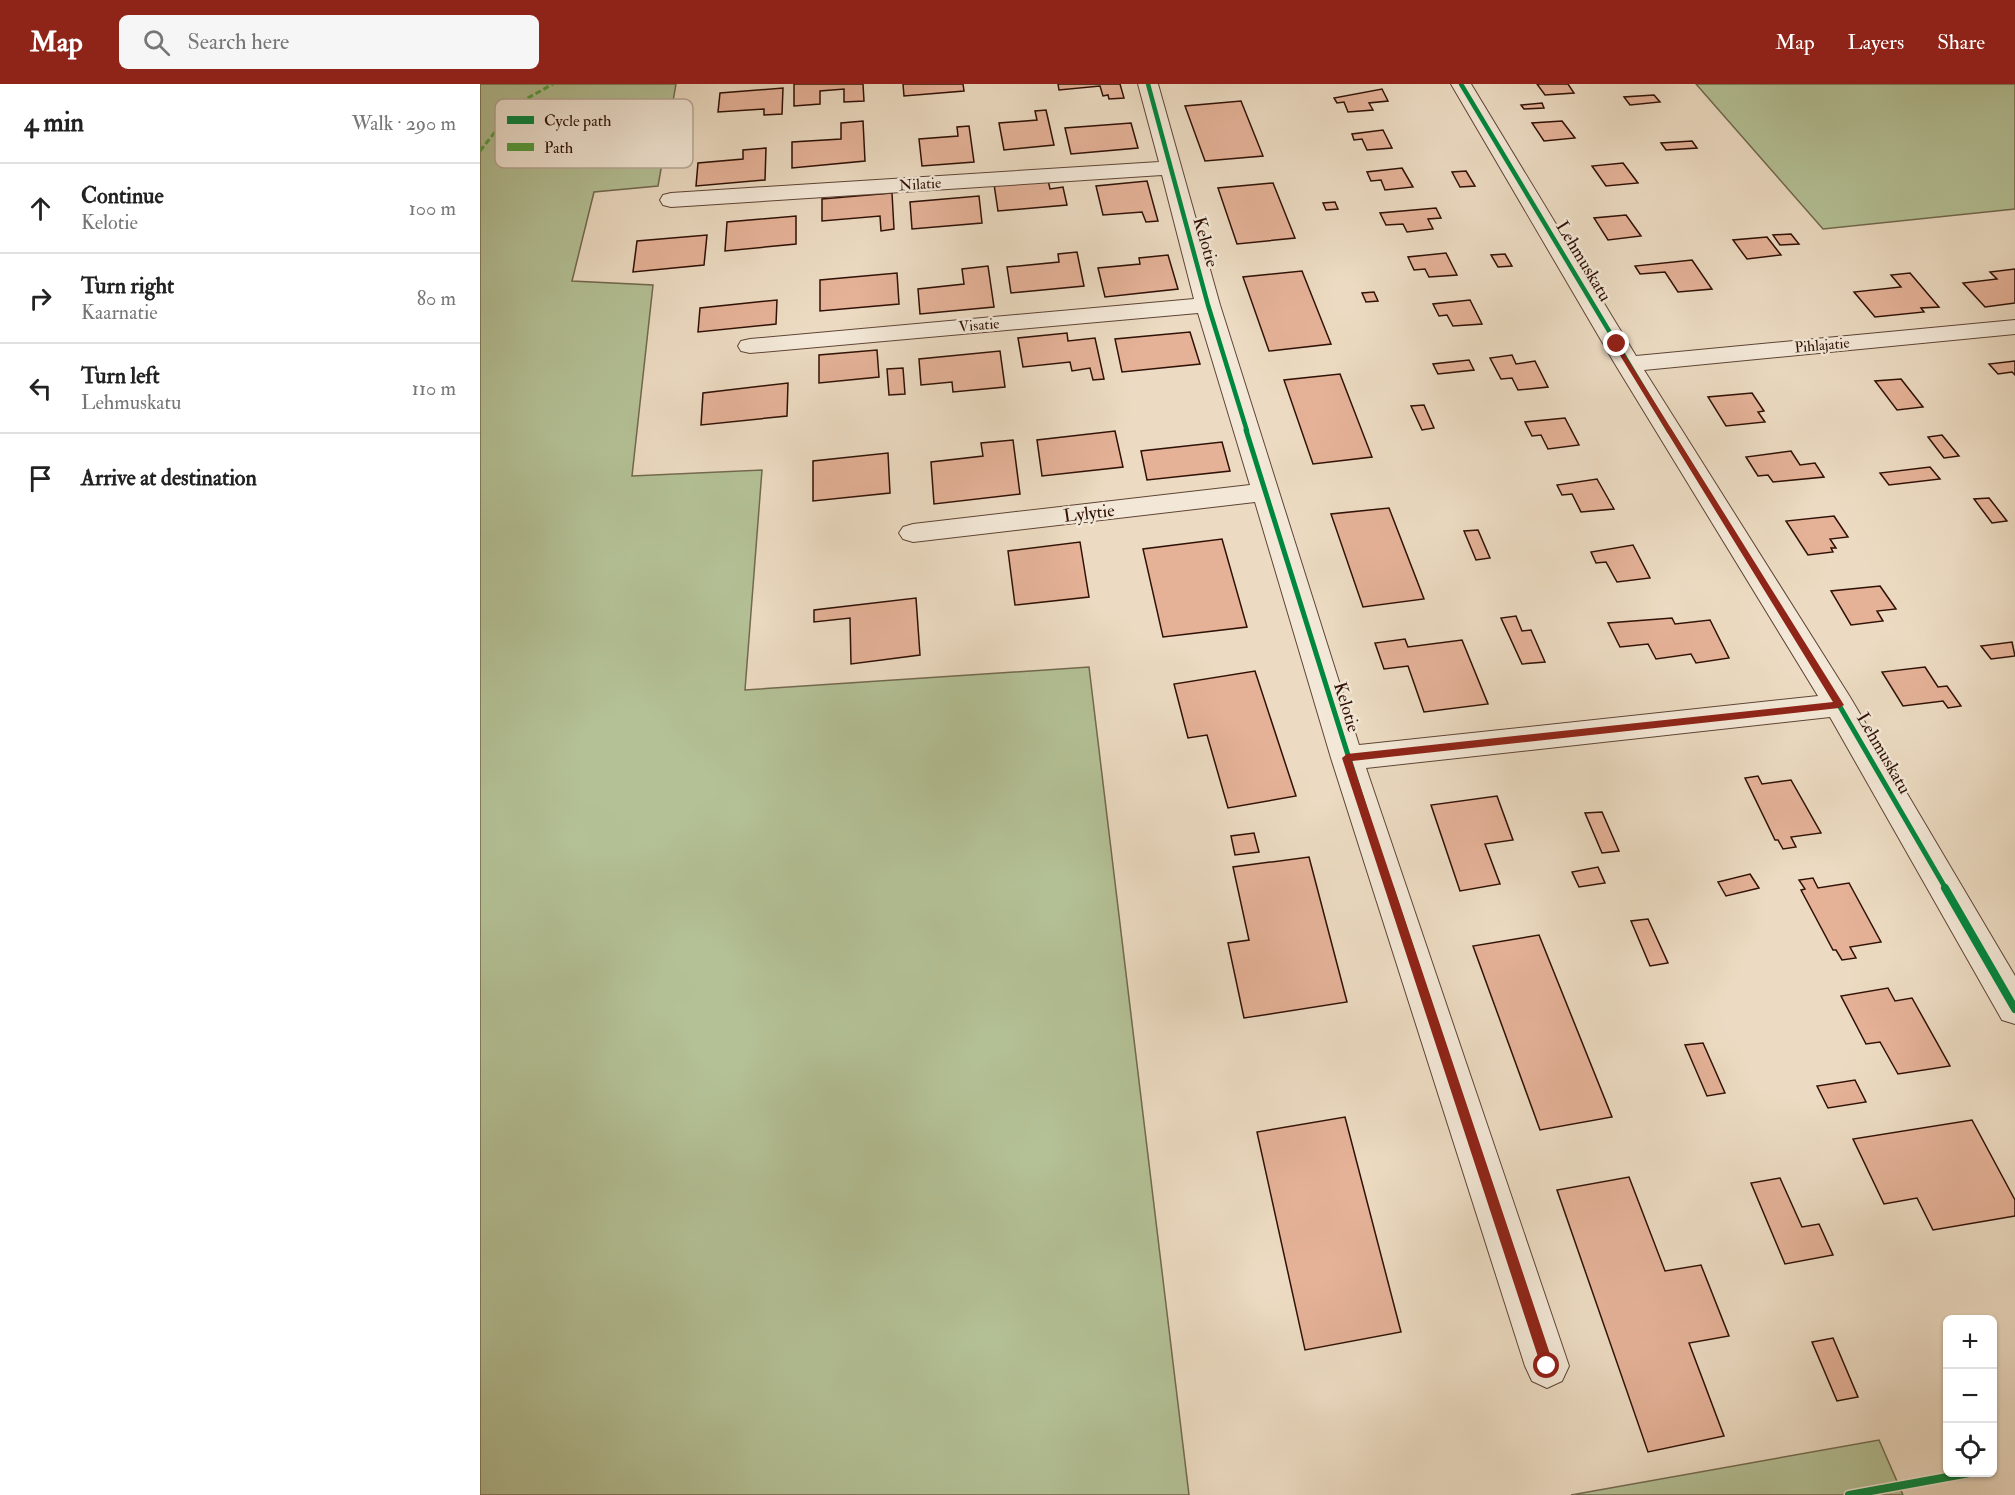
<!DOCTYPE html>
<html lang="en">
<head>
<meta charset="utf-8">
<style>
	body { margin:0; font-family:"IM FELL Double Pica",serif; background:#f6f6f6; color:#222 }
	.controls { position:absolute; right:18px; bottom:18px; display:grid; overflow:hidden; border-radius:9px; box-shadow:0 2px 4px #0004 }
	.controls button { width:54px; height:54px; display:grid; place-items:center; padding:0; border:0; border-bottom:2px solid #e0e0e0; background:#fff; color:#222; font:30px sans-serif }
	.stop { position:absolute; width:18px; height:18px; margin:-14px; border:4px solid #8f2418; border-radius:50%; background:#fff }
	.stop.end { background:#8f2418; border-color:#fff; box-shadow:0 2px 6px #0008 }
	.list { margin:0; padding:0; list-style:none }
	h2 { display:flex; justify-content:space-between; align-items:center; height:78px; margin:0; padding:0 24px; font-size:26px }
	h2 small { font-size:20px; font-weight:400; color:#767676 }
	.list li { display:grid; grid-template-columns:39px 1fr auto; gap:18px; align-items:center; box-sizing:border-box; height:90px; padding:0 24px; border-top:2px solid #e0e0e0 }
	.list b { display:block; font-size:22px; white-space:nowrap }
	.list p { margin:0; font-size:20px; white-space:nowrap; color:#767676 }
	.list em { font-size:20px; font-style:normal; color:#767676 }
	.icon { flex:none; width:33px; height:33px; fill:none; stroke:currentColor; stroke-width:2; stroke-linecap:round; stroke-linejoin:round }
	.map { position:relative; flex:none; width:1535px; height:1411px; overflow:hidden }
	header { display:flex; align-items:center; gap:36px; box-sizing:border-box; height:84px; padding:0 30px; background:#8f2418; color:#fff }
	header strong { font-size:28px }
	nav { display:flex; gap:33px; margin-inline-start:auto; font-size:21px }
	.search { width:420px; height:54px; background:#f6f6f6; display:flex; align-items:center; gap:15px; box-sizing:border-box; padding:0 21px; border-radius:9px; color:#767676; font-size:22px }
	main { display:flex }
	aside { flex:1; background:#fff }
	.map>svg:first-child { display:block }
	.green { fill:#b4c196; stroke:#72694e; stroke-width:1.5 }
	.building { fill:#e5b298; stroke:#301106; stroke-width:1.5 }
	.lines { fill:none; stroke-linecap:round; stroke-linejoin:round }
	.minor-casing { stroke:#5f4435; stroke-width:2 }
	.minor { fill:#f3e8d7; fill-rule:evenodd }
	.quiet { stroke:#52a03d; stroke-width:3; stroke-dasharray:6 3; stroke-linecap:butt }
	.cycleway-far2-casing { stroke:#f3e8d7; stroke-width:7 }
	.cycleway-far1-casing { stroke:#f3e8d7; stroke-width:9 }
	.cycleway-casing { stroke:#f3e8d7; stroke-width:11 }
	.cycleway-far2 { stroke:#00873e; stroke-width:4.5 }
	.cycleway-far1 { stroke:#00873e; stroke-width:5 }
	.cycleway { stroke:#00873e; stroke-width:8 }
	.route { fill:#8f2418 }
	.labels { text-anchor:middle; stroke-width:5; stroke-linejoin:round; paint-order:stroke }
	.far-street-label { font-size:15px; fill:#301106; stroke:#f3e8d7 }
	.street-label { font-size:18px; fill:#301106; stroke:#f3e8d7 }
	.key { fill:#f3e8d7; stroke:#b8a898; stroke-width:1.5 }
	.key-label { font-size:16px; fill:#301106 }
</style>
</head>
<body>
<header>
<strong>Map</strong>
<div class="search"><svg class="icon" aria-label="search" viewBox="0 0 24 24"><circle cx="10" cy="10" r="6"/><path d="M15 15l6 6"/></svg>Search here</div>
<nav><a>Map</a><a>Layers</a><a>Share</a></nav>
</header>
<main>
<aside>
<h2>4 min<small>Walk · 290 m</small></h2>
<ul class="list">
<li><svg class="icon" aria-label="ahead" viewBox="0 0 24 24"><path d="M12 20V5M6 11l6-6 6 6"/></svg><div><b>Continue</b><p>Kelotie</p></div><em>100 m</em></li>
<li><svg class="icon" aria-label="right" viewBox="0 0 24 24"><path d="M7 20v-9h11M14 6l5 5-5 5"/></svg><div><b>Turn right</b><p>Kaarnatie</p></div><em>80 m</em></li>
<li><svg class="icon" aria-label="left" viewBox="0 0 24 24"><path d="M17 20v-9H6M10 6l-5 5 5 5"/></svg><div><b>Turn left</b><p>Lehmuskatu</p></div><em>110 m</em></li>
<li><svg class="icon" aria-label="arrive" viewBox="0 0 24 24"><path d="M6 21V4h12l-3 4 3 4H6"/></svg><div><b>Arrive at destination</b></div></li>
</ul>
</aside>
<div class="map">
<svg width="1535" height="1411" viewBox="0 0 1535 1411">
	<rect width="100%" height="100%" fill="#ecdbc2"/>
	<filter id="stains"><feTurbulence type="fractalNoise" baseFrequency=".00333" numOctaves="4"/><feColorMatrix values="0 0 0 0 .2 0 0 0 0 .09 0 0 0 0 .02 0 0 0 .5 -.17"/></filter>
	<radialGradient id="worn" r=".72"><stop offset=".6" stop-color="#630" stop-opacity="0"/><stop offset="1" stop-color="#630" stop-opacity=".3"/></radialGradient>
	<g class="green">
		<polygon points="0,0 196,0 178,102 114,108 92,197 173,201 152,392 282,386 265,606 609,583 709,1411 0,1411"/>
		<polygon points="1216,0 1535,0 1535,125 1343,145"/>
		<polygon points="1399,1356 1423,1411 1091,1411"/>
	</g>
	<g class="building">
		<polygon points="314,0 383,0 384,17 364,18 364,5 340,7 340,20 314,22"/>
		<polygon points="423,0 483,0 484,7 424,12"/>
		<polygon points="578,0 640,0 644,14 629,15 628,11 623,12 620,2 579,6"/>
		<polygon points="1057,0 1088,0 1094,9 1065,11"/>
		<polygon points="303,4 302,30 284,31 284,25 238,28 240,9"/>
		<polygon points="902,5 908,17 889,19 893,26 868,28 864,18 857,19 854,14"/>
		<polygon points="1174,11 1180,18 1150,21 1144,13"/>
		<polygon points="761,17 783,72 725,77 705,22"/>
		<polygon points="1062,19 1064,24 1044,25 1041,21"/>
		<polygon points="566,26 574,61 524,66 519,39 557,36 555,27"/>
		<polygon points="383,37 385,77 312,84 312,58 361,55 361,39"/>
		<polygon points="1082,37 1095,54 1064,57 1052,39"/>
		<polygon points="651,39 658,64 591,70 585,44"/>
		<polygon points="489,42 494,78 442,82 439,55 478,52 477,43"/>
		<polygon points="903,46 912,64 887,66 882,55 874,56 872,50"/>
		<polygon points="1212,57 1217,64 1186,66 1181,59"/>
		<polygon points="286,64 285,96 216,102 218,79 263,75 263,66"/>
		<polygon points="1143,79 1158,99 1126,102 1112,82"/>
		<polygon points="922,84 933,103 905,106 901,96 891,97 887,88"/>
		<polygon points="986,87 995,102 980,103 972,88"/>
		<polygon points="568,96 570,105 583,103 587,121 518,127 514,100"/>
		<polygon points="667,97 678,137 666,138 662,128 623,131 616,102"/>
		<polygon points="793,99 815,154 757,160 738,104"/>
		<polygon points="412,109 414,145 401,147 400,132 342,137 342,115"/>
		<polygon points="499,112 502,139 432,145 430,118"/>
		<polygon points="855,118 858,125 846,126 843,119"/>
		<polygon points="956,124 961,134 948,135 953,145 927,148 923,140 906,141 900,129"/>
		<polygon points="1146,131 1161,152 1128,156 1114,134"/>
		<polygon points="316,132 316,160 245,167 247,138"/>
		<polygon points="1311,150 1319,160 1300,161 1293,151"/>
		<polygon points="227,151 224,181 153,188 157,157"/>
		<polygon points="1287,153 1301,171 1267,175 1253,156"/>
		<polygon points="597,168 604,202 531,209 527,183 579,178 578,170"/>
		<polygon points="966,169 977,191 949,193 945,185 934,186 928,173"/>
		<polygon points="1025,170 1032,182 1018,183 1011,171"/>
		<polygon points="688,171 698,205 625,213 618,184 660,180 659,174"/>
		<polygon points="1212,176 1232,205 1198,208 1185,188 1160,190 1155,182"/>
		<polygon points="508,182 514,223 440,230 438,205 484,200 482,185"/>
		<polygon points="1535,185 1535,219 1505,223 1483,199 1517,195 1510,188"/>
		<polygon points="822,187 851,260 789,267 763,193"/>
		<polygon points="417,189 419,220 340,227 340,196"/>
		<polygon points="1430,189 1459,223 1441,224 1444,228 1395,233 1374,208 1421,203 1411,191"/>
		<polygon points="894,208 898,217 886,218 882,209"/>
		<polygon points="297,216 296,240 218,248 220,224"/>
		<polygon points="990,216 1002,240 973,242 967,231 959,232 953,220"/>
		<polygon points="710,248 720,280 642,288 635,255"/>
		<polygon points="587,249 588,257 615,254 624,295 613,296 610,284 592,287 590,278 543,283 538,254"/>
		<polygon points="397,266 399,293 339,299 339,271"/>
		<polygon points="520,267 525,303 473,308 472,298 441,301 439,275"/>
		<polygon points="1032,271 1036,280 1055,277 1068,303 1038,306 1032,294 1021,295 1010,274"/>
		<polygon points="989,276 994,286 958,290 953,280"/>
		<polygon points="1535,277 1535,291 1532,288 1518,290 1509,280"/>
		<polygon points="423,284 425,310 409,311 407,285"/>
		<polygon points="860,290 892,373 833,380 804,296"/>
		<polygon points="1421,295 1443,323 1417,326 1395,297"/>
		<polygon points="308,299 307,332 221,341 223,309"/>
		<polygon points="1272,309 1284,327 1278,328 1285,338 1246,342 1228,313"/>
		<polygon points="944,321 954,344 942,346 931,322"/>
		<polygon points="1085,334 1099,361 1068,365 1061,351 1052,352 1045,338"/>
		<polygon points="635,347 643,383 562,392 557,356"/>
		<polygon points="1462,351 1479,372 1464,374 1448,353"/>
		<polygon points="533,356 540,410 454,420 451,378 503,372 501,359"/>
		<polygon points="742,358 750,387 667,396 661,367"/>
		<polygon points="1311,367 1320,381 1335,379 1344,393 1293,398 1288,391 1278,392 1266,373"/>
		<polygon points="408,369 410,409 333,417 333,377"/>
		<polygon points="1450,383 1460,395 1409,401 1400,389"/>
		<polygon points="1117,395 1134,425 1101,428 1092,410 1082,411 1077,401"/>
		<polygon points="1509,414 1527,437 1512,439 1494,415"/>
		<polygon points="909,424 944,515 883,523 851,430"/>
		<polygon points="1354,432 1368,453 1350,455 1356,464 1351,464 1353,468 1328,471 1306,437"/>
		<polygon points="998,446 1010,474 996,476 984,447"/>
		<polygon points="742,455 767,543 683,553 663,465"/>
		<polygon points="600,458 609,513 535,521 528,467"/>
		<polygon points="1153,461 1170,494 1137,498 1126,478 1116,479 1111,468"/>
		<polygon points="1400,502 1416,525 1397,527 1403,537 1371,541 1351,507"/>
		<polygon points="436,514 440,571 371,580 370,534 334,538 334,526"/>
		<polygon points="1036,532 1042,547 1051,546 1065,578 1042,580 1021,534"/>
		<polygon points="1192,534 1195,540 1230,536 1249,574 1216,579 1211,570 1176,575 1168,560 1140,563 1128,539"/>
		<polygon points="925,555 928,563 982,556 1008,620 944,628 928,582 904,585 895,559"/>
		<polygon points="1532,558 1535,572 1511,575 1501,562"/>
		<polygon points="1445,583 1458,603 1467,602 1481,622 1468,624 1463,617 1423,622 1402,588"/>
		<polygon points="775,587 816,712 748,724 727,651 708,654 694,600"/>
		<polygon points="1278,692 1282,700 1311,696 1341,749 1311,753 1316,763 1303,765 1298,756 1295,756 1265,694"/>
		<polygon points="1017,712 1033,756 1005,760 1020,800 980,807 951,721"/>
		<polygon points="1122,728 1139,767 1122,769 1105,729"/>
		<polygon points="774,749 779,768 755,771 751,752"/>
		<polygon points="829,773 867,918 764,934 748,859 769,856 753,783"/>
		<polygon points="1118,783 1125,799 1099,803 1092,788"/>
		<polygon points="1270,790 1279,804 1246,812 1238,798"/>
		<polygon points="1333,794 1338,804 1369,799 1401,858 1370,863 1376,874 1362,876 1356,866 1353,866 1321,806 1325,805 1319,796"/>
		<polygon points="1168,835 1188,879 1170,882 1151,837"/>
		<polygon points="1059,851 1132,1033 1060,1046 993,862"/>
		<polygon points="1408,904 1415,917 1432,914 1470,982 1418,990 1400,958 1386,960 1361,912"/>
		<polygon points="1223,959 1245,1009 1227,1012 1205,961"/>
		<polygon points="1375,996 1386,1018 1348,1024 1337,1002"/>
		<polygon points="865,1033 921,1248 825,1266 777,1048"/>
		<polygon points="1492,1036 1535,1116 1535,1132 1453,1146 1437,1114 1404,1120 1373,1055"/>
		<polygon points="1149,1093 1185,1187 1221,1181 1249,1252 1209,1259 1244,1352 1168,1368 1077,1106"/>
		<polygon points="1300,1094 1322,1143 1339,1140 1353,1171 1305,1180 1271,1099"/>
		<polygon points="1353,1254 1378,1313 1357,1317 1332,1258"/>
	</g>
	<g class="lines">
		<defs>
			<polygon id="minor" points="658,0 678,0 740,221 879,661 1338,612 1135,280 971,0 991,0 1156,272 1535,236 1535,250 1164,286 1370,613 1535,892 1535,940 1522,936 1350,633 886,684 1089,1282 1082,1297 1067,1304 1052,1297 1045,1282 851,674 775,418 433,458 423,455 419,449 423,443 433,440 770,401 718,229 270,269 261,267 258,262 261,257 270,255 714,215 682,91 191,123 183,121 180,116 183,111 191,109 679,78"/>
		</defs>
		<use href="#minor" class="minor-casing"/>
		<use href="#minor" class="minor"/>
		<polyline class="quiet" points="0,67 37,20 73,0"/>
		<defs>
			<g id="cycleway-far2">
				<polyline points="668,0 728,221 767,347"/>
				<polyline points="981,0 1189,347"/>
			</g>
			<g id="cycleway-far1">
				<polyline points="766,346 910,805"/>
				<polyline points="1189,346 1359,621 1466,805"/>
			</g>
			<g id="cycleway">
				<polyline points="910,804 1067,1282"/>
				<polyline points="1465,804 1535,925"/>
				<polyline points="1369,1411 1495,1388"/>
			</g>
		</defs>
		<use href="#cycleway-far2" class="cycleway-far2-casing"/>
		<use href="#cycleway-far1" class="cycleway-far1-casing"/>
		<use href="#cycleway" class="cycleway-casing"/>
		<use href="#cycleway-far2" class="cycleway-far2"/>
		<use href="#cycleway-far1" class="cycleway-far1"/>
		<use href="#cycleway" class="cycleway"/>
	</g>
	<polygon class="route" points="1137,258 1364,621 1359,624 872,677 1074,1282 1067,1289 1061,1282 862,674 867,670 1353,618 1133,260"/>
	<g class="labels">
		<g class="far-street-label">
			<text transform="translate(440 100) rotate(-4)" y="5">Nilatie</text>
			<text transform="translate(499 241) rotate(-5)" y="5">Visatie</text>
			<text transform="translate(1342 261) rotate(-5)" y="5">Pihlajatie</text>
		</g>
		<g class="street-label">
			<text transform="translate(726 158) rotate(74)" y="6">Kelotie</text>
			<text transform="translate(1104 177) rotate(59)" y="6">Lehmuskatu</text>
			<text transform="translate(609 429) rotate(-7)" y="6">Lylytie</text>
			<text transform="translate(867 623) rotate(73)" y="6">Kelotie</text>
			<text transform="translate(1404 669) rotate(60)" y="6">Lehmuskatu</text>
		</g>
	</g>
	<rect x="15" y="15" width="198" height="69" rx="9" class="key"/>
	<rect x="27" y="32" width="27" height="8" fill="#00873e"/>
	<rect x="27" y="59" width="27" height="8" fill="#52a03d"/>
	<g class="key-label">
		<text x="64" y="42">Cycle path</text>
		<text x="64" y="69">Path</text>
	</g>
	<rect width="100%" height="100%" filter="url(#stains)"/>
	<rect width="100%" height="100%" fill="url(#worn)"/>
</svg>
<div class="controls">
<button>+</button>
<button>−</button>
<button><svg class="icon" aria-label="locate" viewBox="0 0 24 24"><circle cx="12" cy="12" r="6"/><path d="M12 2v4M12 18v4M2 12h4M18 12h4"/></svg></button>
</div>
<div class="stop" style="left:1067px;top:1282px"></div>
<div class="stop end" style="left:1137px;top:260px"></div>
</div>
</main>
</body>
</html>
